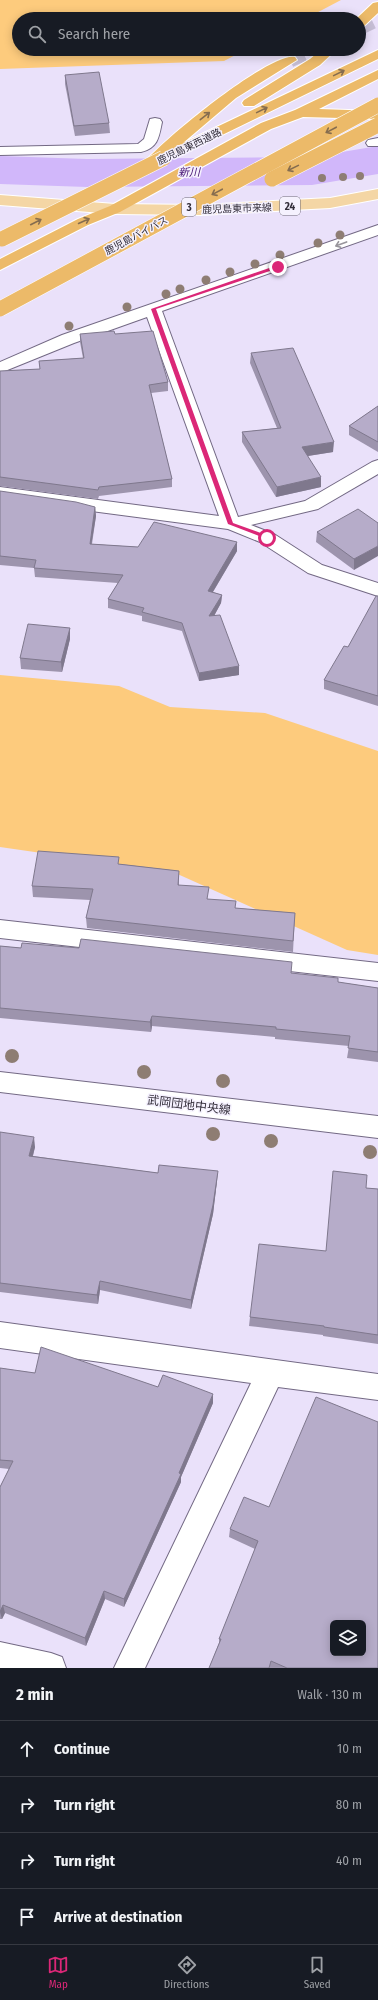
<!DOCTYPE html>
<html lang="en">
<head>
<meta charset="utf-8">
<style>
	body { margin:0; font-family:"Fira Sans Condensed","Noto Sans JP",sans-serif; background:#20242c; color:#f1f3f6 }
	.controls { position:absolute; right:12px; bottom:12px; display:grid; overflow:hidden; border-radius:6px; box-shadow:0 2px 10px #0003 }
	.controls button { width:36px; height:36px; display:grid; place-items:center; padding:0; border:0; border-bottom:1px solid #363941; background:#171b24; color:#f1f3f6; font:20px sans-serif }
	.stop { position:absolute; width:12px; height:12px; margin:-9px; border:3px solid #db2777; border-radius:50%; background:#fff }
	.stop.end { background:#db2777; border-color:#fff; box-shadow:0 1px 4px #0008 }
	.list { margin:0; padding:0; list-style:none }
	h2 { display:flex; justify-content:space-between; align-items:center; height:52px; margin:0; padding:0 16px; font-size:17px }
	h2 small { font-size:13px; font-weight:400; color:#9ea1a6 }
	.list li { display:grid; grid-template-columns:26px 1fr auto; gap:12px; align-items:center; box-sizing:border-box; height:56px; padding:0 16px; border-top:1px solid #363941 }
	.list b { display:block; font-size:15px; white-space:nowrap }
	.list em { font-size:13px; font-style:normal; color:#9ea1a6 }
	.icon { flex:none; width:22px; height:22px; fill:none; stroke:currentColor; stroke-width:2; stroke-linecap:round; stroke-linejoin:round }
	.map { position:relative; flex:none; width:378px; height:1668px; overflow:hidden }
	.search { position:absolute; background:#171b24; box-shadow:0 2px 10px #0003; left:12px; right:12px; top:12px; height:44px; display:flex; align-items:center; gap:10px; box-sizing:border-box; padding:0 14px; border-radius:22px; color:#9ea1a6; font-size:15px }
	.sheet { height:276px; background:#171b24 }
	nav { display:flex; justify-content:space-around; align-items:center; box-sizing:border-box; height:56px; border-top:1px solid #363941; background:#171b24; font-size:11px; color:#9ea1a6 }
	nav a { display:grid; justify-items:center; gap:2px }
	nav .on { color:#db2777 }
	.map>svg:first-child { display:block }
	.green { fill:#fdcb7d }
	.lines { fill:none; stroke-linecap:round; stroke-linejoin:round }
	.river { fill:#d1b7fa; fill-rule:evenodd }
	.highway-tunnel { stroke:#c5bdd4; stroke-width:15; stroke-dasharray:15 8; stroke-linecap:butt }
	.minor-casing { stroke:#736984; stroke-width:2 }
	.major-casing { stroke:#fff; stroke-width:2 }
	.highway-casing { stroke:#fff; stroke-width:2 }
	.minor { fill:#fff; fill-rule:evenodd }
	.major { fill:#f4d6a5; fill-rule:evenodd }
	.highway { fill:#ecba69; fill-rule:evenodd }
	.highway-bridge-casing { stroke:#fff; stroke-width:16; stroke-linecap:butt }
	.highway-bridge { stroke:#ecba69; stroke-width:15 }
	.tree { fill:#8e7d73 }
	.wall { fill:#9d94ad }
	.shaded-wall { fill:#7f788d }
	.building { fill:#b6acc9; stroke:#7f788d; fill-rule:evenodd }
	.oneway { stroke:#866d4f }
	.oneway2 { stroke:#99969c }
	.route { fill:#db2777 }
	.labels { text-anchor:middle; stroke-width:3; stroke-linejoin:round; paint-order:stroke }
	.far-street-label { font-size:10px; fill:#332e3a; stroke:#f5f1fe }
	.far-water-label { font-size:11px; font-style:italic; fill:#441272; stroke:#f5f1fe }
	.shield { fill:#f5f1fe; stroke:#6d6875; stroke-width:1 }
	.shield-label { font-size:11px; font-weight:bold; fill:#332e3a }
	.street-label { font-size:12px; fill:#332e3a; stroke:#f5f1fe }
</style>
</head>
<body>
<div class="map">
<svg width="378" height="1668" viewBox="0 0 378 1668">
	<rect width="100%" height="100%" fill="#eae1fa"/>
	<g class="green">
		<polygon points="0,0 341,0 305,19 19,19 19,49 247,49 224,61 0,69"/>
		<polygon points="0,675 119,686 170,707 265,713 378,751 378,955 347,950 173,872 0,847"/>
	</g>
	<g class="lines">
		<polygon class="river" points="378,146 378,174 312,185 87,187 0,184 0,156 87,159 312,157"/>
		<g class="highway-tunnel">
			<polyline points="359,28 378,19"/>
			<polyline points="290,60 314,49"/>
		</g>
		<defs>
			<g id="minor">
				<path d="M155,118L160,119L162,122C159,137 158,148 141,152L0,155V147L138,144L144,139L150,119Z"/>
				<polygon points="378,138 378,146 368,146 366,143 368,140"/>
				<polygon points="378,225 378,235 162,311 238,517 305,501 372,462 378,460 378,474 318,509 251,525 274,534 322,565 378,583 378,596 308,573 260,542 228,529 0,499 0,487 219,516 147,317 74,343 0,373 0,362 62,335"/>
				<polygon points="0,920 378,963 378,981 0,938"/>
				<polygon points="0,1072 378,1116 378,1138 0,1092"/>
				<polygon points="0,1322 378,1374 378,1400 278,1387 145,1668 114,1668 251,1383 0,1348"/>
				<polygon points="0,1642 51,1653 62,1657 66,1668 0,1668"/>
			</g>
			<polygon id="major" points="378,189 378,199 330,208 201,215 115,214 0,205 0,195 115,204 201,205 330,198"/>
			<g id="highway">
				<polygon points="378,2 378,13 364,26 359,27 359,19 356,19 373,3"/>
				<polygon points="322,49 337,49 320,65 254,106 244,106 242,103 244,100 310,59"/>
				<path d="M378,50V59L179,156H169C160,164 151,177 139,174L137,171C152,148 270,51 295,57L297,60L236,98L183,143Z"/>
				<polygon points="378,70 378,79 319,109 378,111 378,119 303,117 271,129 120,212 88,225 0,270 0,259 78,219 110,206 261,123 295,110"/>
			</g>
		</defs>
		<use href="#minor" class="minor-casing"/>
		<use href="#major" class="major-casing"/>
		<use href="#highway" class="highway-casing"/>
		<use href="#minor" class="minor"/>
		<use href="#major" class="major"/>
		<use href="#highway" class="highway"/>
		<defs>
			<g id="highway-bridge">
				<polyline points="272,179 378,125"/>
				<polyline points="2,239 164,158"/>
				<polyline points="0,309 378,105"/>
			</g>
		</defs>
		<use href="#highway-bridge" class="highway-bridge-casing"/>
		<use href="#highway-bridge" class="highway-bridge"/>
	</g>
	<g class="tree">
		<circle cx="360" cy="176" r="4"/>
		<circle cx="343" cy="177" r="4"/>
		<circle cx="322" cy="178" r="4"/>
		<circle cx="340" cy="235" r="4.5"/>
		<circle cx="318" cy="243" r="4.5"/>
		<circle cx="280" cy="255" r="4.5"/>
		<circle cx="255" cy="264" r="4.5"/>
		<circle cx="230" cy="272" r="4.5"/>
		<circle cx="206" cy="280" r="4.5"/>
		<circle cx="180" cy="289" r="4.5"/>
		<circle cx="166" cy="294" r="4.5"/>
		<circle cx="127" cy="307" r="4.5"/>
		<circle cx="69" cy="326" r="4.5"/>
		<circle cx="12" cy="1056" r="7"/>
		<circle cx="144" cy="1072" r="7"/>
		<circle cx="223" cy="1081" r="7"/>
		<circle cx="213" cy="1134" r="7"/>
		<circle cx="271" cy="1141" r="7"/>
		<circle cx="370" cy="1152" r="7"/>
	</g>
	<g class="wall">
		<polygon points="65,75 109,123 110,133 75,136 65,84"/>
		<polygon points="80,334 115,334 168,382 168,391 151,393 172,479 172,487 99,496 98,499 0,486 0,371 40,369 39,361 83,358 80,342"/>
		<polygon points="251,353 333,452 308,456 321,487 276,497 242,442 242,432 277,428 250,363"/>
		<polygon points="378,406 378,452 349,435 349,426"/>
		<polygon points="0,491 95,507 96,516 92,544 138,547 237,542 237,551 213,592 222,595 221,603 214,616 239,675 199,681 182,631 142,621 142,616 108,608 108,599 118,583 35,577 34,568 0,565"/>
		<polygon points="378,523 354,570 316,542 317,532"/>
		<polygon points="378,596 378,706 324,689 324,680 348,647"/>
		<polygon points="70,628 70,639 62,672 21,669 20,658"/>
		<polygon points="120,864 179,871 179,885 208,899 236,908 295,913 293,952 87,928 86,918 90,900 33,897 32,886"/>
		<polygon points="0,946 291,973 338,982 378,988 378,1062 347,1058 349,1046 275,1039 275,1037 152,1026 151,1032 0,1018"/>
		<polygon points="0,1132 35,1147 33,1156 217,1181 213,1214 191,1309 100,1290 98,1304 0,1292"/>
		<polygon points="366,1188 378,1189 378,1344 323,1336 323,1335 249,1326 250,1317 326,1251"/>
		<polygon points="0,1368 35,1373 158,1387 213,1403 181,1477 181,1482 124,1607 105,1599 86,1646 5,1613 2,1619 0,1619 0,1487 9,1469 0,1468"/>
		<polygon points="269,1507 378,1668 209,1668 219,1643 219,1639 255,1549 229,1537 230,1529"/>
	</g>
	<g class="shaded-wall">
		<polygon points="334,442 333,452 301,457 302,447"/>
		<polygon points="321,477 321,487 276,497 277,487"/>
		<polygon points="95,507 96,516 90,552 90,544"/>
		<polygon points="237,542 237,551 208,600 208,591"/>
		<polygon points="378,546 378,556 354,570 354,559"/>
		<polygon points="222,595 221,603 209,625 209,616"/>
		<polygon points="70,628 70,639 62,672 61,662"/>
		<polygon points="239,666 239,675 199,681 199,673"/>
		<polygon points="152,1016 152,1026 151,1032 150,1022"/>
		<polygon points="34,1137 35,1147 30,1166 29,1156"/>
		<polygon points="218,1171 217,1181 213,1214 191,1309 191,1300"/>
		<polygon points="100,1281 100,1290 98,1304 97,1295"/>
		<polygon points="213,1394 213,1403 181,1477 181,1482 124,1607 124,1599"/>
		<polygon points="104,1591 105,1599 86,1646 85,1638"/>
		<polygon points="3,1605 5,1613 2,1619 0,1612"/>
	</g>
	<g class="building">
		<polygon points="99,72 109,123 74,126 65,75"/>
		<polygon points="114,331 115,334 153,331 168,382 149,385 172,479 99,487 98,490 0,477 0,371 40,369 39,361 84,358 80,334"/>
		<polygon points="293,348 334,442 302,447 321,477 277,487 242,432 281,428 251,353"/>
		<polygon points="378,406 378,442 349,426"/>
		<polygon points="0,491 76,502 95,507 90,544 138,547 154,522 237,542 208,591 222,595 209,616 220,615 239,666 199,673 182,623 142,612 144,608 108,599 123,575 34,568 36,560 0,556"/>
		<polygon points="358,509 378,523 378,546 354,559 317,532"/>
		<polygon points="376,596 378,596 378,696 324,680 344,646 348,647"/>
		<polygon points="28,624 70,628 61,662 20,658"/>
		<polygon points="38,851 119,857 118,864 179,871 178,885 209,887 207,899 236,901 235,908 295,913 293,941 86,918 93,889 32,886"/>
		<polygon points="81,939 292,962 291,973 338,978 338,982 378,988 378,1052 348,1048 350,1036 276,1029 276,1027 152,1016 150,1022 0,1008 0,946 21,948 22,943 79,948"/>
		<polygon points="0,1132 34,1137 29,1156 158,1173 159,1165 218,1171 213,1205 191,1300 100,1281 97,1295 0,1283"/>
		<polygon points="333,1171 367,1175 366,1188 378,1189 378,1335 324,1327 324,1326 250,1317 259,1244 326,1251"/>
		<polygon points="41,1347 158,1387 163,1375 213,1394 179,1473 181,1474 124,1599 104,1591 85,1638 3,1605 0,1612 0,1487 13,1461 0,1460 0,1368 35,1373"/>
		<path d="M316,1397L378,1422V1668H287L271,1661L269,1668H209L221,1639H219L258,1541L230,1529L244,1497L269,1507ZM333,1623H363V1653H333Z"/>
	</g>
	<defs><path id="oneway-shaft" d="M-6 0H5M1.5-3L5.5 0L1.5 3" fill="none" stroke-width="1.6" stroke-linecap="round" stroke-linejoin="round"/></defs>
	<g class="oneway">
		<use href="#oneway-shaft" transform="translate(339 73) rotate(-26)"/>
		<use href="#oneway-shaft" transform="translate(262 110) rotate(-26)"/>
		<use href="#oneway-shaft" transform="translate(205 116) rotate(-38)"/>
		<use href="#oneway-shaft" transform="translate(331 130) rotate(152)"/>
		<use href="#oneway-shaft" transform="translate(293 168) rotate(154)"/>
		<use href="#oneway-shaft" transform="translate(217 192) rotate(152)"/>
		<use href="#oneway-shaft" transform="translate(84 221) rotate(-24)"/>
		<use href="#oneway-shaft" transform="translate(36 222) rotate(-27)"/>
	</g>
	<use class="oneway2" href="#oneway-shaft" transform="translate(341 244) rotate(160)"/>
	<polygon class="route" points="278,265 279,268 156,309 233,523 269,536 267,539 228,524 151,309"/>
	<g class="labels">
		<g class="far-street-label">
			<text transform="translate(189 146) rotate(-26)" y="4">鹿児島東西道路</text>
			<text transform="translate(237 208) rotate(-2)" y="4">鹿児島東市来線</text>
			<text transform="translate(136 235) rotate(-28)" y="4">鹿児島バイパス</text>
		</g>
		<g class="far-water-label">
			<text x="189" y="176">新川</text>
		</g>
		<g class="shield">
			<rect x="280" y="197" width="20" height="18" rx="3"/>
			<rect x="182" y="198" width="14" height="18" rx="3"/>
		</g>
		<g class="shield-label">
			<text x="290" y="210">24</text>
			<text x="189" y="211">3</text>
		</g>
		<g class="street-label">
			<text transform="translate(189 1105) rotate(7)" y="4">武岡団地中央線</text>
		</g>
	</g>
</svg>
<div class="controls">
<button><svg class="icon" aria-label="layers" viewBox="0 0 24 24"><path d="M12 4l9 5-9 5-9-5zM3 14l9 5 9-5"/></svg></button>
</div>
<div class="stop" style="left:267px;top:538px"></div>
<div class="stop end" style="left:278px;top:267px"></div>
<div class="search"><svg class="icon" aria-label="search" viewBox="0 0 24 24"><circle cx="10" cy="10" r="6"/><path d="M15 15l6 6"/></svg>Search here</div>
</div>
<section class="sheet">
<h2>2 min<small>Walk · 130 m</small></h2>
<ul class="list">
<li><svg class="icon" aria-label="ahead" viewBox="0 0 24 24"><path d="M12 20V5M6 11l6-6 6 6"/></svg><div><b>Continue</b></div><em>10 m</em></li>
<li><svg class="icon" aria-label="right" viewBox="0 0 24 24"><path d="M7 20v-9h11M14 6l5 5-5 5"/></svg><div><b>Turn right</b></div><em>80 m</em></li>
<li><svg class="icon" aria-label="right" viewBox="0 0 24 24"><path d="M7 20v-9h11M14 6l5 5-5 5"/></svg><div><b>Turn right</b></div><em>40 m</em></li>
<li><svg class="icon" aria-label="arrive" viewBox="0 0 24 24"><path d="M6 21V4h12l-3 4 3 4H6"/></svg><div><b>Arrive at destination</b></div></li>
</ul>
</section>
<nav>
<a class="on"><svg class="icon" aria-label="map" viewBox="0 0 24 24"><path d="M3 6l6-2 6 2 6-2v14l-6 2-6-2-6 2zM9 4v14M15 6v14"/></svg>Map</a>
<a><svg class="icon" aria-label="directions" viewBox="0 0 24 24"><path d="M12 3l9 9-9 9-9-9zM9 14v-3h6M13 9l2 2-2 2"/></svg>Directions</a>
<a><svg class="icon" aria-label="saved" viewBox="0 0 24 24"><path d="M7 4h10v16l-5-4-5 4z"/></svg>Saved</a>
</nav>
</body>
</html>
